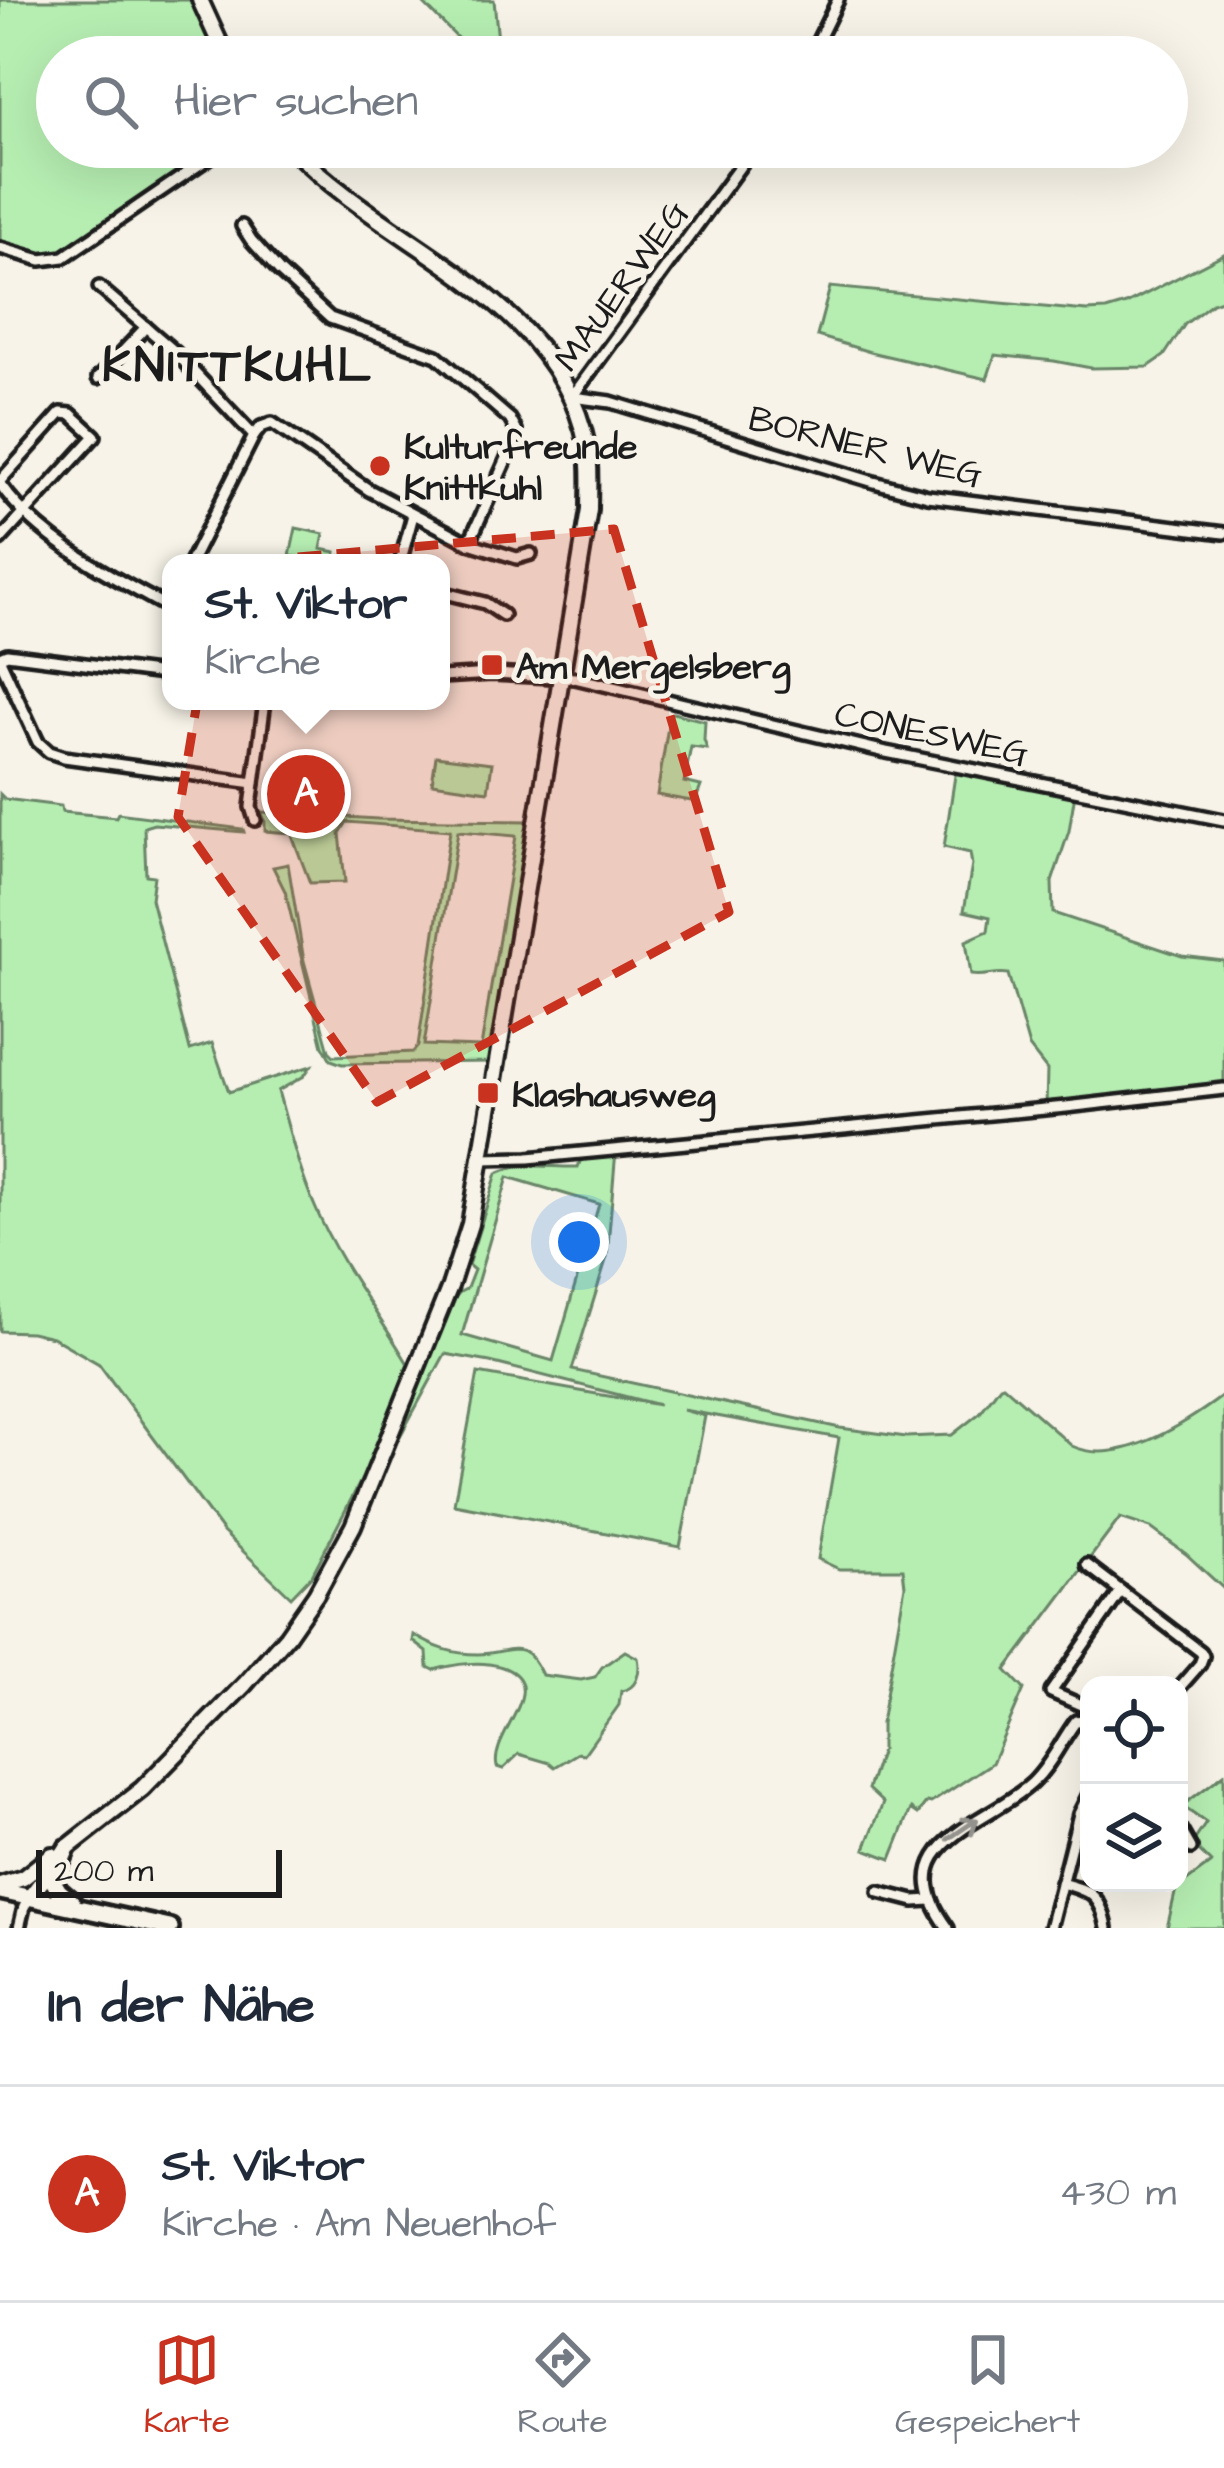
<!DOCTYPE html>
<html lang="de">
<head>
<meta charset="utf-8">
<style>
	body { margin:0; font-family:"Architects Daughter",sans-serif; background:#f6f6f7; color:#1f2937 }
	.controls { position:absolute; right:36px; bottom:36px; display:grid; overflow:hidden; border-radius:24px; box-shadow:0 12px 48px #0002 }
	.controls button { width:108px; height:108px; display:grid; place-items:center; padding:0; border:0; border-bottom:3px solid #e0e1e3; background:#fff; color:#1f2937; font:60px sans-serif }
	.scale { position:absolute; left:36px; bottom:30px; width:246px; box-sizing:border-box; padding-left:12px; border:6px solid #1c1c1c; border-top:0; font-size:33px; line-height:42px; white-space:nowrap; color:#1c1c1c; -webkit-text-stroke:9px #f7f3e8; paint-order:stroke }
	.you { position:absolute; left:579px; top:1242px; width:42px; height:42px; margin:-30px; border:9px solid #fff; border-radius:50%; background:#1a73e8; box-shadow:0 0 0 18px #1a73e833 }
	.badge { display:grid; place-items:center; width:78px; height:78px; border-radius:50%; background:#c8321e; color:#fff; font-size:39px; font-weight:700 }
	.pin { position:absolute; translate:-50% -50%; border:6px solid #fff; box-shadow:0 3px 12px #0006 }
	.popup { position:absolute; left:162px; top:554px; width:288px; height:156px; box-sizing:border-box; display:grid; place-content:center; border-radius:24px; background:#fff; filter:drop-shadow(0 3px 9px #0005); font-size:39px; white-space:nowrap; color:#747a83 }
	.popup b { font-size:45px; color:#1f2937 }
	.popup::after { content:''; position:absolute; left:50%; top:100%; margin-left:-24px; border:24px solid transparent; border-top-color:#fff }
	.list { margin:0; padding:0; list-style:none }
	h2 { display:flex; justify-content:space-between; align-items:center; height:156px; margin:0; padding:0 48px; font-size:51px }
	h2 small { font-size:39px; font-weight:400; color:#747a83 }
	.list li { display:grid; grid-template-columns:78px 1fr auto; gap:36px; align-items:center; box-sizing:border-box; height:216px; padding:0 48px; border-top:3px solid #e0e1e3 }
	.list b { display:block; font-size:45px; white-space:nowrap }
	.list p { margin:0; font-size:39px; white-space:nowrap; color:#747a83 }
	.list em { font-size:39px; font-style:normal; color:#747a83 }
	.icon { flex:none; width:66px; height:66px; fill:none; stroke:currentColor; stroke-width:2; stroke-linecap:round; stroke-linejoin:round }
	.map { position:relative; flex:none; width:1224px; height:1928px; overflow:hidden }
	.search { position:absolute; background:#fff; box-shadow:0 12px 48px #0002; left:36px; right:36px; top:36px; height:132px; display:flex; align-items:center; gap:30px; box-sizing:border-box; padding:0 42px; border-radius:66px; color:#747a83; font-size:45px }
	.sheet { height:372px; background:#fff }
	nav { display:flex; justify-content:space-around; align-items:center; box-sizing:border-box; height:168px; border-top:3px solid #e0e1e3; background:#fff; font-size:33px; color:#747a83 }
	nav a { display:grid; justify-items:center; gap:6px }
	nav .on { color:#c8321e }
	.map>svg:first-child { display:block }
	.green { fill:#b6eeb2; stroke:#698567; stroke-width:3; fill-rule:evenodd }
	.lines { fill:none; stroke-linecap:round; stroke-linejoin:round }
	.street-casing { stroke:#1c1c1c; stroke-width:18 }
	.secondary-casing { stroke:#1c1c1c; stroke-width:22 }
	.primary-casing { stroke:#1c1c1c; stroke-width:24 }
	.street { stroke:#f7f3e8; stroke-width:9 }
	.secondary { stroke:#f7f3e8; stroke-width:14 }
	.primary { stroke:#f7f3e8; stroke-width:15 }
	.oneway { stroke:#94928c }
	.marked { fill:#c8321e; fill-opacity:0.2; stroke:#c8321e; stroke-width:9; stroke-dasharray:24 15; stroke-linejoin:round }
	.poi-dot { fill:#c8321e; stroke:#f7f3e8; stroke-width:4.5 }
	.labels { text-anchor:middle; stroke-width:10; stroke-linejoin:round; paint-order:stroke }
	.street-label { font-size:36px; fill:#1c1c1c; stroke:#f7f3e8 }
	.poi-label { font-size:36px; font-weight:bold; fill:#1c1c1c; stroke:#f7f3e8; text-anchor:start }
	.district-label { font-size:48px; font-weight:bold; letter-spacing:3px; fill:#1c1c1c; stroke:#f7f3e8 }
</style>
</head>
<body>
<div class="map">
<svg width="1224" height="1928" viewBox="0 0 1224 1928">
	<rect width="100%" height="100%" fill="#f7f3e8"/>
	<filter id="ink" filterUnits="userSpaceOnUse"><feTurbulence type="fractalNoise" baseFrequency=".00833" numOctaves="2"/><feDisplacementMap in="SourceGraphic" scale="24" xChannelSelector="R" yChannelSelector="G"/><feConvolveMatrix kernelMatrix="1 2 1 2 8 2 1 2 1" color-interpolation-filters="sRGB"/></filter>
	<g filter="url(#ink)">
		<g class="green">
			<path d="M0,0H192L215,57H57V147H209L212,151L62,251C41,259 21,250 0,244Z"/>
			<polygon points="420,0 494,0 499,51 491,57 476,57"/>
			<polygon points="1224,254 1224,299 1212,303 1185,324 1164,356 1148,367 1091,368 1054,361 995,355 987,379 870,352 817,336 830,287 1087,311 1106,310 1126,304"/>
			<polygon points="296,528 324,534 321,549 336,552 334,563 290,556"/>
			<polygon points="673,713 705,721 704,740 707,749 691,747 684,782 701,786 697,797 691,801 657,795 670,714"/>
			<polygon points="436,756 492,763 488,791 432,783"/>
			<path d="M956,769L1075,793L1069,831L1052,882L1053,913L1182,956L1224,961V1088L1046,1107L1047,1070L1029,1047L1008,974C995,972 985,977 971,975L966,941L988,931L990,917L964,911L972,865L970,853L944,847Z"/>
			<path d="M0,794L5,799L61,806L62,812L116,817L118,813L243,829L244,832L154,824L144,827L146,875L154,876L151,899L190,1050L212,1043L229,1092L311,1066L304,1076L278,1091C289,1130 299,1171 316,1209C339,1263 378,1313 408,1364L370,1463L312,1575L291,1597L223,1532L99,1364L52,1337L31,1332L0,1331Z"/>
			<path d="M261,812L378,819L529,821L490,1062L342,1064L331,1060L323,1046L285,891L273,867L288,864L304,961L329,1051L334,1056L413,1052L418,1046L450,830L347,822L340,833L345,882L310,883L291,833L265,831V820ZM458,831L516,836L481,1047L424,1045Z"/>
			<path d="M616,1150L607,1257L572,1370L840,1428L906,1437L952,1435L980,1413L1000,1386L1003,1385L1072,1446C1119,1468 1188,1422 1224,1395V1589L1186,1554L1151,1528L1120,1518L1006,1670L1024,1689L992,1763L931,1803L927,1802L918,1814L911,1809L891,1859L865,1849L883,1803L868,1789L881,1750V1723L905,1586L903,1569H839L818,1559L839,1438L683,1410L705,1416L680,1547L454,1504L478,1373L659,1405L490,1362L445,1354L398,1440C403,1416 444,1308 459,1293C461,1291 465,1290 467,1288L474,1270L468,1265L497,1173C523,1161 551,1168 578,1167L583,1154ZM508,1177L599,1204L553,1361L462,1335Z"/>
			<path d="M414,1635C435,1648 453,1654 478,1654C511,1654 523,1634 542,1675L581,1680L595,1677L602,1667L625,1651L638,1658C641,1672 637,1689 621,1691L619,1705L584,1754L578,1753L555,1767L550,1763L519,1754L503,1769L497,1767C489,1735 554,1685 502,1667C482,1660 454,1664 434,1670L428,1667L427,1652L413,1641Z"/>
			<polygon points="1224,1774 1224,1928 1167,1928 1176,1889 1211,1863 1192,1844 1206,1823 1182,1806"/>
		</g>
		<g class="lines">
			<defs>
				<g id="street">
					<polyline points="810,57 838,0"/>
					<polyline points="242,226 251,240 279,271 330,318 437,356 510,419 516,430 516,438 469,543 517,558 531,554"/>
					<polyline points="0,248 41,260 64,257 225,147"/>
					<polyline points="99,287 175,352 254,436"/>
					<polyline points="98,378 146,327"/>
					<polyline points="572,397 611,402 874,482 928,496 1224,533"/>
					<polyline points="572,397 754,147"/>
					<polyline points="0,481 61,413 71,414 95,436 0,540"/>
					<path d="M0,484C40,541 111,576 171,609"/>
					<polyline points="190,563 254,436 261,427 272,423 369,490 469,543"/>
					<polyline points="400,563 413,515"/>
					<polyline points="441,592 485,603 503,615"/>
					<polyline points="0,657 7,654 171,675"/>
					<polyline points="0,660 38,742 49,752 64,757 254,783 265,701"/>
					<polyline points="441,677 492,674 575,678 886,752 1224,820"/>
					<polyline points="254,783 251,807 255,820"/>
					<polyline points="482,1159 528,1158 1066,1107 1224,1089"/>
					<polyline points="1087,1565 1201,1652 1203,1656 1200,1664 1179,1688"/>
					<polyline points="1089,1712 1083,1706 1051,1692 1121,1591"/>
					<polyline points="1179,1827 1191,1848"/>
					<path d="M1061,1883C1092,1891 1101,1896 1107,1928"/>
					<polyline points="879,1892 914,1901 932,1900"/>
					<polyline points="19,1928 24,1907 30,1897"/>
					<path d="M948,1928C885,1843 987,1825 1032,1783C1051,1765 1061,1741 1076,1721L1089,1719"/>
					<polyline points="1050,1928 1079,1814 1089,1794"/>
				</g>
				<g id="secondary">
					<polyline points="200,0 226,57"/>
					<polyline points="0,1885 23,1878 52,1855"/>
					<path d="M30,1897L67,1848L142,1789L245,1684L287,1636L316,1594L353,1526L450,1286L470,1224L589,510C589,489 591,466 587,446C557,295 387,249 291,147"/>
				</g>
				<g id="primary">
					<polyline points="67,1848 53,1881 59,1891 72,1902"/>
					<polyline points="0,1891 170,1928"/>
				</g>
			</defs>
			<use href="#street" class="street-casing"/>
			<use href="#secondary" class="secondary-casing"/>
			<use href="#primary" class="primary-casing"/>
			<use href="#street" class="street"/>
			<use href="#secondary" class="secondary"/>
			<use href="#primary" class="primary"/>
		</g>
		<defs><path id="oneway-shaft" d="M-6 0H5M1.5-3L5.5 0L1.5 3" fill="none" stroke-width="1.6" stroke-linecap="round" stroke-linejoin="round" transform="scale(3)"/></defs>
		<use class="oneway" href="#oneway-shaft" transform="translate(963 1829) rotate(-34)"/>
	</g>
	<path class="marked" d="M614,529L729,912L377,1102L178,817L220,564Z"/>
	<g class="poi-dot">
		<circle cx="380" cy="466" r="12"/>
		<rect x="480" y="653" width="24" height="24" rx="6"/>
		<rect x="476" y="1081" width="24" height="24" rx="6"/>
	</g>
	<g class="labels">
		<g class="street-label">
			<text transform="translate(620 285) rotate(-54)" y="13">MAUERWEG</text>
			<text transform="translate(866 445) rotate(14)" y="13">BORNER WEG</text>
			<text transform="translate(932 732) rotate(12)" y="13">CONESWEG</text>
		</g>
		<g class="poi-label">
			<text x="404" y="458">Kulturfreunde<tspan x="404" dy="41">Knittkuhl</tspan></text>
			<text x="516" y="678">Am Mergelsberg</text>
			<text x="512" y="1106">Klashausweg</text>
		</g>
		<g class="district-label">
			<text x="238" y="381">KNITTKUHL</text>
		</g>
	</g>
</svg>
<div class="controls">
<button><svg class="icon" aria-label="locate" viewBox="0 0 24 24"><circle cx="12" cy="12" r="6"/><path d="M12 2v4M12 18v4M2 12h4M18 12h4"/></svg></button>
<button><svg class="icon" aria-label="layers" viewBox="0 0 24 24"><path d="M12 4l9 5-9 5-9-5zM3 14l9 5 9-5"/></svg></button>
</div>
<div class="scale">200 m</div>
<div class="you"></div>
<div class="pin badge" style="left:306px;top:794px">A</div>
<div class="popup"><b>St. Viktor</b>Kirche</div>
<div class="search"><svg class="icon" aria-label="search" viewBox="0 0 24 24"><circle cx="10" cy="10" r="6"/><path d="M15 15l6 6"/></svg>Hier suchen</div>
</div>
<section class="sheet">
<h2>In der Nähe<small></small></h2>
<ul class="list">
<li><span class="badge">A</span><div><b>St. Viktor</b><p>Kirche · Am Neuenhof</p></div><em>430 m</em></li>
</ul>
</section>
<nav>
<a class="on"><svg class="icon" aria-label="map" viewBox="0 0 24 24"><path d="M3 6l6-2 6 2 6-2v14l-6 2-6-2-6 2zM9 4v14M15 6v14"/></svg>Karte</a>
<a><svg class="icon" aria-label="directions" viewBox="0 0 24 24"><path d="M12 3l9 9-9 9-9-9zM9 14v-3h6M13 9l2 2-2 2"/></svg>Route</a>
<a><svg class="icon" aria-label="saved" viewBox="0 0 24 24"><path d="M7 4h10v16l-5-4-5 4z"/></svg>Gespeichert</a>
</nav>
</body>
</html>
